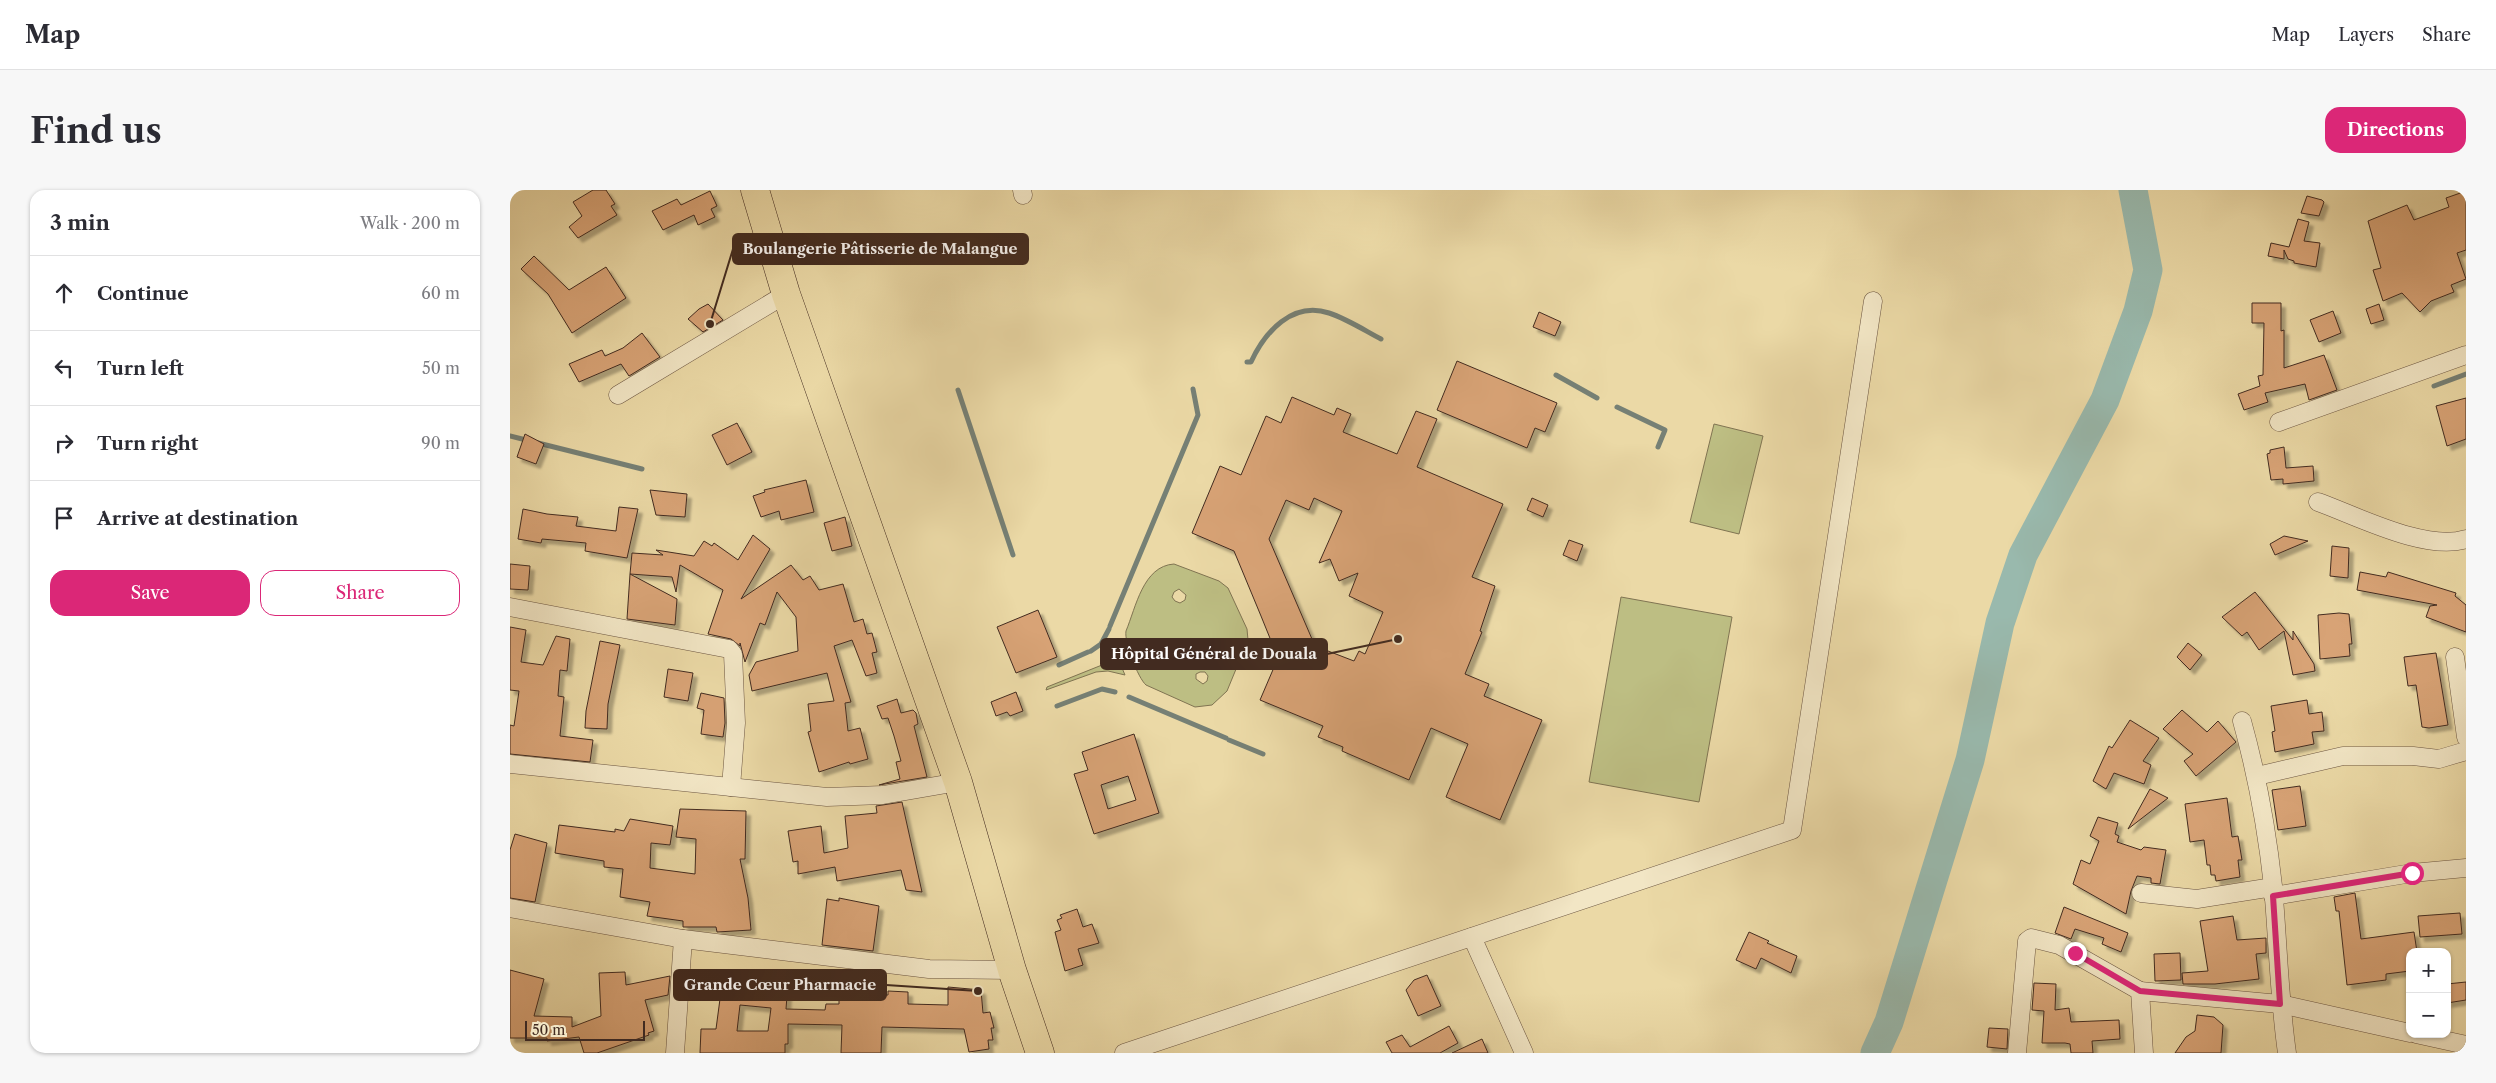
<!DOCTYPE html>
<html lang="en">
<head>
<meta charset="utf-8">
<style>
	body { margin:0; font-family:"Libre Caslon Text",serif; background:#f7f7f7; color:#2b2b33 }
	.controls { position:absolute; right:15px; bottom:15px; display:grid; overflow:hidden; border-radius:10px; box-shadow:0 1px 4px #0004 }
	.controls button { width:45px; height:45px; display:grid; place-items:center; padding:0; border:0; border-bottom:1px solid #e1e1e2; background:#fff; color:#2b2b33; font:25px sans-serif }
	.scale { position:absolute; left:15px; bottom:12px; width:120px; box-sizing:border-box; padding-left:5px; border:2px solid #422b20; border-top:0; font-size:14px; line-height:18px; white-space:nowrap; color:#422b20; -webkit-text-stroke:4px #f2e6c5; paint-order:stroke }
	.stop { position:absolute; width:15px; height:15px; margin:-11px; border:4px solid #db2777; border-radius:50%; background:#fff }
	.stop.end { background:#db2777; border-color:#fff; box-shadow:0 1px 5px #0008 }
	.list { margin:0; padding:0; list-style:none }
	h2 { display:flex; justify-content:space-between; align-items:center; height:65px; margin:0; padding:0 20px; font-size:21px }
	h2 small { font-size:16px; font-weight:400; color:#7c7c81 }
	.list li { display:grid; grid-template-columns:32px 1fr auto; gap:15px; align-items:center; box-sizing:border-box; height:75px; padding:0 20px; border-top:1px solid #e1e1e2 }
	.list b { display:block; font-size:19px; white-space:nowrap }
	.list em { font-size:16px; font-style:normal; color:#7c7c81 }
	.actions { display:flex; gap:10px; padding:15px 20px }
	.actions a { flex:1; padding:11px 0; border:1px solid #db2777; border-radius:15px; text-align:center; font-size:18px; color:#db2777 }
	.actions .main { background:#db2777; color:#fff }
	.icon { flex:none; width:28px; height:28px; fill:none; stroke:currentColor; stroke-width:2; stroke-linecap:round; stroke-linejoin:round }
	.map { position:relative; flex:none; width:1956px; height:863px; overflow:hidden; border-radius:15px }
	header { display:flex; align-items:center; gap:30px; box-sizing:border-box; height:70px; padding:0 25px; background:#fff; border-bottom:1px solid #e1e1e2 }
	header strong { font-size:24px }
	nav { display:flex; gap:28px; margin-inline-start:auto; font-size:18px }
	.intro { display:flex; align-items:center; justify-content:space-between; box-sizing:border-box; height:120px; padding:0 30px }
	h1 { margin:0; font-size:35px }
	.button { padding:12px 22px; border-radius:15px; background:#db2777; color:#fff; font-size:18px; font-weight:700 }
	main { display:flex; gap:30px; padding:0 30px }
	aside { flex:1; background:#fff; border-radius:15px; box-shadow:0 1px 4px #0004 }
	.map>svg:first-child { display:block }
	.green { fill:#bdbe83; stroke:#807452; fill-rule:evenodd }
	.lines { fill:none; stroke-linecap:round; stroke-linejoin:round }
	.stream { stroke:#768075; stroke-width:5 }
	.river { stroke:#99b9ad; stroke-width:29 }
	.building { fill:#d8a376; stroke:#422b20; fill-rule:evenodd; filter:url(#shadow) }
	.minor-casing { stroke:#6c5642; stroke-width:19 }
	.primary-casing { stroke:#422b20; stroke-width:29 }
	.minor { stroke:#f2e6c5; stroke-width:18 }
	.primary { stroke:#ebd9a6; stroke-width:28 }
	.route { stroke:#db2777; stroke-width:6 }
	.leader { fill:none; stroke:#422b20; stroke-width:2 }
	.callout-dot { fill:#422b20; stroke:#f2e6c5; stroke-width:2 }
	.callout { fill:#422b20; stroke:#422b20; stroke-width:2 }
	.callout-label { font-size:15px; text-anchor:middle; font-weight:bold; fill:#fff }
</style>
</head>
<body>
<header>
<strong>Map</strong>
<nav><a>Map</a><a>Layers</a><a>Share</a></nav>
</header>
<div class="intro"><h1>Find us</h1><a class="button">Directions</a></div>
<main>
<aside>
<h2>3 min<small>Walk · 200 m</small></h2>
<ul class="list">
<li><svg class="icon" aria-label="ahead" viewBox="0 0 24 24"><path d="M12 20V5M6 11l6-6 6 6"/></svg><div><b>Continue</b></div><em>60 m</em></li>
<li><svg class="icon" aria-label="left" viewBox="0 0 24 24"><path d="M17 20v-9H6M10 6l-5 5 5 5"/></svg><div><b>Turn left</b></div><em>50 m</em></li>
<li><svg class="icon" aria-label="right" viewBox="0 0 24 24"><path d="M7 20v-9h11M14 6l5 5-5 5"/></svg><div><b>Turn right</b></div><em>90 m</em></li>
<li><svg class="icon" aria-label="arrive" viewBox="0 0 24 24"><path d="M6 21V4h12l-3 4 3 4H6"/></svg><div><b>Arrive at destination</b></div></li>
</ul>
<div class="actions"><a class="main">Save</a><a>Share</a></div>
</aside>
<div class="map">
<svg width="1956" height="863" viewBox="0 0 1956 863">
	<defs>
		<filter id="shadow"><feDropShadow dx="4.5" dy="4.5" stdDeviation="1" flood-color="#0004"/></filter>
	</defs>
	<rect width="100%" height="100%" fill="#ebd9a6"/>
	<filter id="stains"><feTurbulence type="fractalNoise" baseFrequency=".004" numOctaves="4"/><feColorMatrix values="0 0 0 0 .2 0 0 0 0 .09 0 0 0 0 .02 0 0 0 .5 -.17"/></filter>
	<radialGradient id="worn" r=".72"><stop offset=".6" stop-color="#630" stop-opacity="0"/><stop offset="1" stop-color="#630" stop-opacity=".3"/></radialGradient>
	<g class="green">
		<polygon points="1204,234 1253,246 1229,344 1180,332"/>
		<path d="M664,374L709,391L718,398L737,439L738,450L717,501L702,515L685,517L636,495C628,488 614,452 616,441C626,417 633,376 664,374ZM669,399L676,405L675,410L670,413L665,411L662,407L664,402ZM690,482H695L698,486L697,491L693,494L686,489V484Z"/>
		<polygon points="1111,407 1222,427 1189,612 1079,592"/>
		<polygon points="606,464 615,485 598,481 586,482 536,500 537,497 592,475"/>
	</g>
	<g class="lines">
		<g class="stream">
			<path d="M737,172H741C755,142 782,111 819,123C837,129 854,140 871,149"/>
			<polyline points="1046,185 1087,208"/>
			<polyline points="1924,196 1956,184"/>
			<polyline points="448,200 503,365"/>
			<polyline points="1107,217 1155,240 1148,257"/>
			<polyline points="0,246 20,251"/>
			<polyline points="28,253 132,279"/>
			<polyline points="600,436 688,225 683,199"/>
			<polyline points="581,461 591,454 599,439"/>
			<polyline points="549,475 578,462"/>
			<polyline points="619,507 716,548"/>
			<polyline points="547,516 592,499 605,502"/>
			<polyline points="719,550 753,564"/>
		</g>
		<polyline class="river" points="1365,863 1379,832 1460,570 1490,433 1513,365 1595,210 1628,121 1638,80 1623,0"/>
	</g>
	<g class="building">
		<polygon points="83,0 96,0 105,14 101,16 107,25 68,48 59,37 72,26 63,12"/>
		<polygon points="200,1 207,16 201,19 205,27 188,35 184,25 153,40 142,21 167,9 171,15"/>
		<polygon points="1956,1 1956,60 1947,63 1956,89 1941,95 1944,102 1921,111 1910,122 1892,103 1873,111 1863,80 1871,78 1858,31 1897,15 1904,30 1939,17 1936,8"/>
		<polygon points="1797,6 1812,10 1814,12 1809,26 1791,23"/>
		<polygon points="1788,29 1799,32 1794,51 1810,53 1806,77 1784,73 1784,71 1778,69 1774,60 1774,69 1758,66 1761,53 1779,57"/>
		<polygon points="24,66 59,100 96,77 116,108 62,143 38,104 11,79"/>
		<polygon points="1742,113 1771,113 1771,141 1774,140 1774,178 1814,165 1827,200 1799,210 1795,194 1755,203 1758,212 1734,220 1728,204 1750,196 1748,186 1753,185 1754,133 1742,133"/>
		<polygon points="198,114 213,130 193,142 178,129 189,119"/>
		<polygon points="1869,114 1874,130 1861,134 1856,119"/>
		<polygon points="1823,121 1831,143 1809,152 1800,130"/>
		<polygon points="1029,122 1051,132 1045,146 1023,137"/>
		<polygon points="132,143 150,167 119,186 111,174 69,192 59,174 92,160 95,166 113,158"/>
		<polygon points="947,171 1047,213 1035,242 1025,238 1017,258 927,220"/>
		<path d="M782,207L824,225L827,218L841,224L833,242L887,264L906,221L927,229L907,277L993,314L962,387L985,396L970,441L972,442L955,484L979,494L974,506L1032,530L990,630L936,607L958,554L921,538L899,590L832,561L833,557L808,547L813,536L750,510L768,468L751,426L724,361L682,343L710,276L731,285L756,226L771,233ZM804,308L832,321L809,373L820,369L829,391L848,383L839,406L873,422L855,464L849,461L844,471L805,456L759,349L776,310L799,320Z"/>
		<polygon points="1956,208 1956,249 1937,256 1926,216"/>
		<polygon points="227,233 242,262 217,275 202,245"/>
		<polygon points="15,244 34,254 26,274 7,267"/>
		<polygon points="1774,257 1776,278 1803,276 1804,291 1773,294 1773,289 1761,290 1757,264 1760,263 1760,260"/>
		<polygon points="296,290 304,322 271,330 269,321 251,327 243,306 255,302 254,300"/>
		<polygon points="140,300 177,304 175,327 146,325"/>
		<polygon points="1022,308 1038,315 1033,327 1017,320"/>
		<polygon points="109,317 128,319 117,368 75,361 76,353 32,349 31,353 8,349 13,319 37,324 68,327 66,336 106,341"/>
		<polygon points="335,327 342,356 322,361 314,333"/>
		<polygon points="243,345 260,359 231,409 281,375 293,390 300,386 309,400 333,394 344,432 353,429 357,444 362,443 367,462 362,463 367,483 356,486 342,450 324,456 341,512 335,513 338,541 350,538 358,569 340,574 339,572 309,582 298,542 301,541 298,514 324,511 317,483 242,501 239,485 246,472 288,461 286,427 267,402 255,435 250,433 235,472 230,453 230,456 221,449 198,444 213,400 170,375 166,402 162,387 120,384 122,363 153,365 146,360 184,366 194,351 202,356 204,353 228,370"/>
		<polygon points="1774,346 1798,351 1765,365 1760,354"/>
		<polygon points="1059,350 1073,355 1067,371 1053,365"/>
		<polygon points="1822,356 1839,358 1838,388 1820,386"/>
		<polygon points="0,374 20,376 18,400 0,399"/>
		<polygon points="1850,382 1876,387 1878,382 1946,403 1945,406 1956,415 1956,442 1916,427 1920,416 1927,415 1847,400"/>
		<polygon points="120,384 167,409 165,435 117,429"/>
		<polygon points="1745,402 1783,450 1783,441 1804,474 1805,481 1783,485 1774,441 1749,460 1737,442 1732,446 1712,427"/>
		<polygon points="528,420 547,467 506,483 487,437"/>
		<polygon points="1829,423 1839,424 1842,454 1839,454 1840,466 1810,469 1808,425"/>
		<polygon points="0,437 16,440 11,472 33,475 46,446 60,449 57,481 50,480 48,506 54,507 50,546 83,550 80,572 0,564 0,535 4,536 9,501 0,500"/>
		<polygon points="90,451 110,455 98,514 97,539 75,538 76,521"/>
		<polygon points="1678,453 1692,465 1680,480 1667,467"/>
		<polygon points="1926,463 1938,535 1919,538 1912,537 1906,495 1898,496 1894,467"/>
		<polygon points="158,479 183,483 178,511 154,507"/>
		<polygon points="506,502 513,521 500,526 497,522 486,526 481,512"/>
		<polygon points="191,503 214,508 215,533 213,547 191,544 194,520 187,518"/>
		<polygon points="387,509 391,523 403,520 406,523 408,534 404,536 417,587 369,595 390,589 386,572 391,571 384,546 378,528 372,529 367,516"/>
		<polygon points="1797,510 1799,524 1812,522 1814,541 1802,542 1804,554 1765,562 1762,542 1765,541 1761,516"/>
		<polygon points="1672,520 1697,542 1708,531 1726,552 1686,586 1674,571 1683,564 1653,539"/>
		<polygon points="1620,530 1649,548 1633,571 1641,575 1634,594 1604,583 1596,599 1583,591 1599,556 1602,558"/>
		<path d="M624,544L649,623L584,644L564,584L578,580L572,562ZM618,586L626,610L598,619L591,595Z"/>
		<polygon points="1790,596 1796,636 1768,640 1762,600"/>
		<polygon points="1640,599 1658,608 1618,639"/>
		<polygon points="1717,608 1722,647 1728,646 1732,670 1728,670 1730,687 1706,691 1705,685 1701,685 1700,675 1697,675 1694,650 1680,652 1675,614"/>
		<polygon points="392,612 412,702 396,700 391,680 327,691 325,677 288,684 288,671 283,672 278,641 311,636 314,663 338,658 335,626 367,623 366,616"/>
		<polygon points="170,619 236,621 235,669 230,669 238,708 241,740 207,742 206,737 173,737 173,731 137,726 140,712 110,707 113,679 94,677 94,671 45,663 49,635 105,642 105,639 114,641 120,629 163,636 160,655 141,653 140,678 185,684 186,649 166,647"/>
		<polygon points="1588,627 1608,633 1605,644 1609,646 1607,652 1631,660 1634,657 1656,660 1650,694 1641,693 1641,688 1627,686 1621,701 1616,724 1563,694 1571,670 1580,674 1589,651 1580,646"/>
		<polygon points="5,644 37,653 25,712 0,708 0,660"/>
		<polygon points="1845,703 1851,749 1904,742 1907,762 1900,762 1900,781 1876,784 1876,790 1837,795 1829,721 1826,721 1824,707"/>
		<polygon points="329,708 369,716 363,761 312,755 317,709 329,711"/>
		<polygon points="1554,717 1618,743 1611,762 1592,754 1594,748 1565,739 1561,749 1545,743"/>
		<polygon points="567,719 573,737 582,734 589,753 568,759 573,775 555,781 545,742 551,740 547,730 552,728 550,725"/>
		<polygon points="1950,723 1952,744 1910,747 1908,726"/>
		<polygon points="1723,726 1727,750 1756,748 1756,763 1746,764 1749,789 1705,794 1673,794 1672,783 1698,781 1690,731"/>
		<polygon points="1239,742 1259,751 1257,753 1287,766 1281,783 1251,768 1246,779 1226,770"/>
		<polygon points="1670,763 1671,790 1645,791 1644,764"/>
		<polygon points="0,780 34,789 24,826 62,827 62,837 91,826 89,783 115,782 116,795 160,786 158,805 135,810 144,841 138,843 139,845 87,863 74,863 69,847 37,851 37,848 0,848"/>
		<path d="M256,780L275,782L274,792L278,793L276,819L315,820L316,814H329V804L378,805V801L398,802V814L438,815V797L471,800L473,823L480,822L484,838H481L483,850H478L479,859L459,862L454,839L372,837L371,863H331L332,835L278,834V854H275V863H190L191,839H206L212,794L251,797L252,790H255ZM230,815L261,818L258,841H227Z"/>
		<polygon points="917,785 931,816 908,826 896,800 904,790"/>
		<polygon points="1956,792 1956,810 1937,813 1937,794"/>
		<polygon points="1524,793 1546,794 1545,820 1559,818 1561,832 1609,830 1610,849 1582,851 1583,863 1561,863 1560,854 1555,853 1532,853 1534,821 1522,820"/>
		<polygon points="1687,825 1704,827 1713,835 1711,863 1665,863 1676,847 1685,841"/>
		<polygon points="939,836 948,853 930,863 882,863 876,852 892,845 900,857"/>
		<polygon points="1479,838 1498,839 1497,859 1477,857"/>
		<polygon points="972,849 978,863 942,863"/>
	</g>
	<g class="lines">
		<defs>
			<g id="minor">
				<polyline points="512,0 513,5"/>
				<polyline points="108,205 276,104"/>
				<polyline points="1769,232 1956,165"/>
				<path d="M1808,312C1847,326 1916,362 1956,349"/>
				<polyline points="0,417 219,459 223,464 226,533 221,597"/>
				<polyline points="1945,467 1956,547"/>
				<path d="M1732,531C1747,585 1757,640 1763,696C1768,752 1769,807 1777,863"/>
				<polyline points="0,574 317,607 373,605 448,592"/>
				<polyline points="1747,586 1833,566 1903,566 1929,569 1956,561"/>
				<polyline points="1631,703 1687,709 1763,697"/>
				<polyline points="1763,706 1902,683 1956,678"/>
				<polyline points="0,718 173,749 419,779 502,780"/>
				<polyline points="962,747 1014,863"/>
				<polyline points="1630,801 1770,814 1900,843"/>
				<polyline points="1906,844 1956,855"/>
				<polyline points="165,863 173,749"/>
				<polyline points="614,863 1282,640 1363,111"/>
				<polyline points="1507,863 1517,751 1521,748 1549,755 1630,801 1634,863"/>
			</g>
			<polyline id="primary" points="245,0 276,104 448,592 502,780 530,863"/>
		</defs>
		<use href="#minor" class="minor-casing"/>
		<use href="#primary" class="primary-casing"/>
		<use href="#minor" class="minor"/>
		<use href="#primary" class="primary"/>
	</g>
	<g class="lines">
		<polyline class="route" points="1565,763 1630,801 1770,814 1763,706 1902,683"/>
	</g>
	<path class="leader" d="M200 134L223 59M888 449L817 464M468 801L376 795"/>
	<g class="callout-dot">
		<circle cx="200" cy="134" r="5"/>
		<circle cx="888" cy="449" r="5"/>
		<circle cx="468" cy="801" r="5"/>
	</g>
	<g class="callout">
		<rect x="223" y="44" width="295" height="30" rx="5"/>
		<rect x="591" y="449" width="226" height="30" rx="5"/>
		<rect x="164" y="780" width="212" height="30" rx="5"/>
	</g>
	<g class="callout-label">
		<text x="370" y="64">Boulangerie Pâtisserie de Malangue</text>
		<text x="704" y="469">Hôpital Général de Douala</text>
		<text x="270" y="800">Grande Cœur Pharmacie</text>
	</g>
	<rect width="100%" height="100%" filter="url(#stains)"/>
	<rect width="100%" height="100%" fill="url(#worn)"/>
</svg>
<div class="controls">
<button>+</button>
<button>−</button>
</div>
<div class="scale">50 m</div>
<div class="stop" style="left:1902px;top:683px"></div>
<div class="stop end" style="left:1565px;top:763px"></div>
</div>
</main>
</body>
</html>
